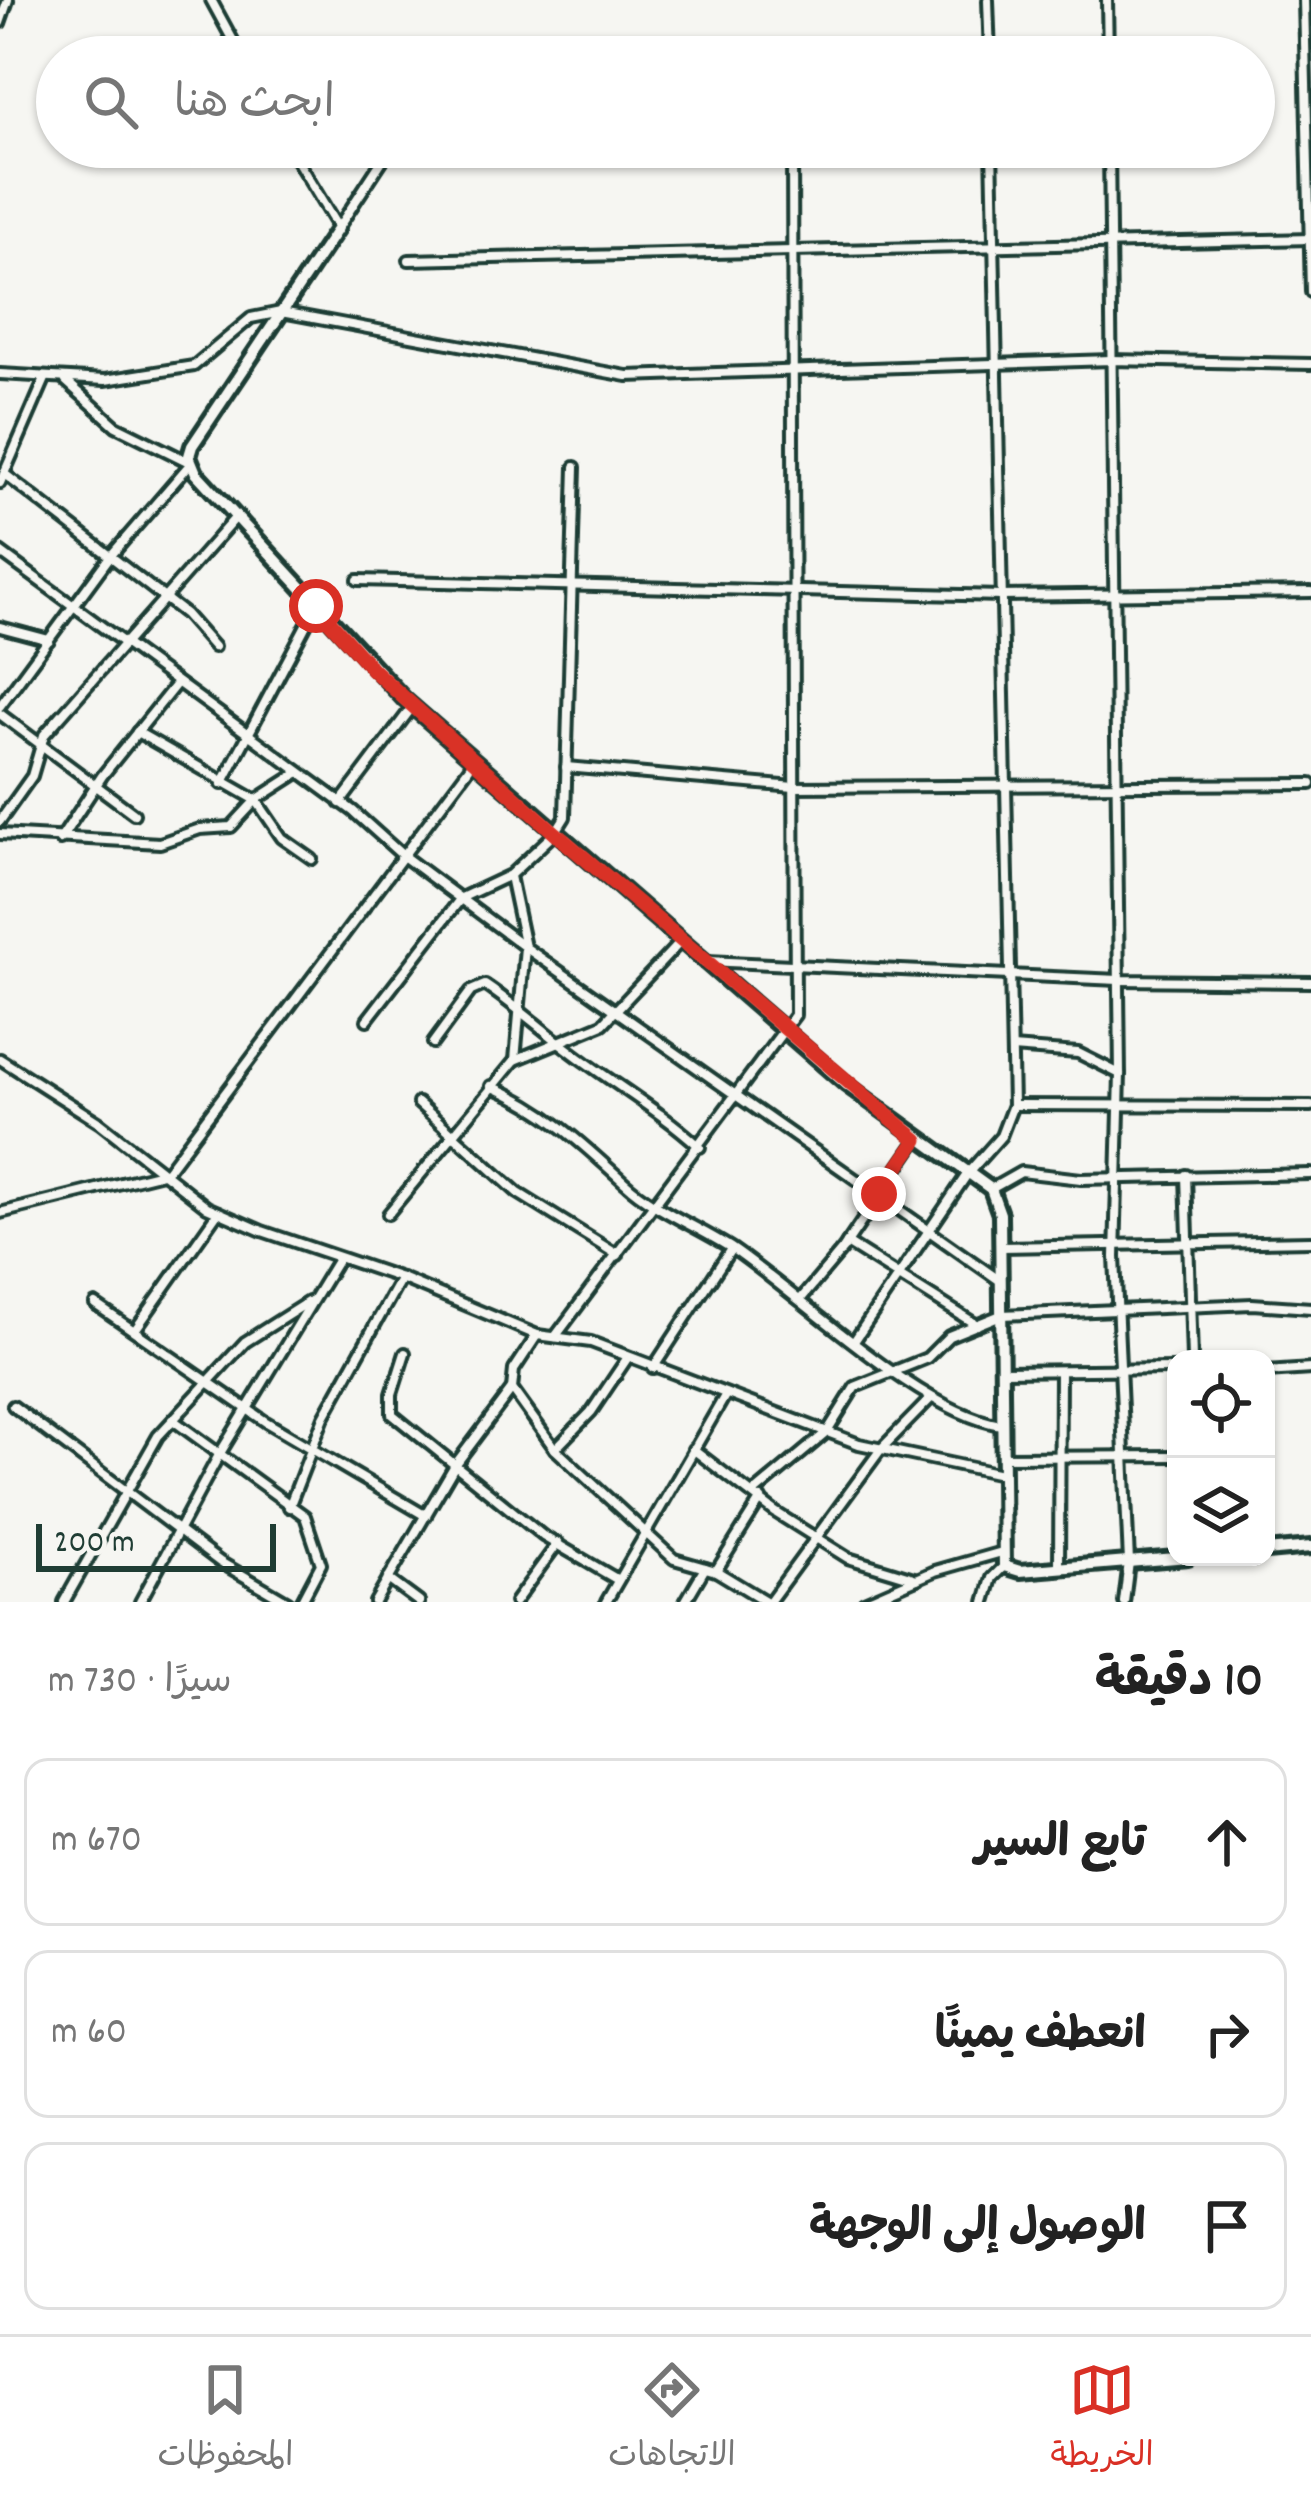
<!DOCTYPE html>
<html lang="ar">
<head>
<meta charset="utf-8">
<style>
	body { margin:0; font-family:Dekko,"Playpen Sans Arabic",sans-serif; background:#f2f2f2; color:#222; direction:rtl }
	.controls { position:absolute; right:36px; bottom:36px; display:grid; overflow:hidden; border-radius:24px; box-shadow:0 3px 9px #0004 }
	.controls button { width:108px; height:108px; display:grid; place-items:center; padding:0; border:0; border-bottom:3px solid #e0e0e0; background:#fff; color:#222; font:60px sans-serif }
	.scale { position:absolute; left:36px; bottom:30px; width:240px; box-sizing:border-box; padding-left:12px; border:6px solid #1f3d34; border-top:0; font-size:33px; line-height:42px; white-space:nowrap; color:#1f3d34; -webkit-text-stroke:9px #f6f6f2; paint-order:stroke }
	.stop { position:absolute; width:36px; height:36px; margin:-27px; border:9px solid #d93025; border-radius:50%; background:#fff }
	.stop.end { background:#d93025; border-color:#fff; box-shadow:0 3px 12px #0008 }
	.list { margin:0; padding:0; list-style:none }
	h2 { display:flex; justify-content:space-between; align-items:center; height:156px; margin:0; padding:0 48px; font-size:51px }
	h2 small { font-size:39px; font-weight:400; color:#767676 }
	.list li { display:grid; grid-template-columns:78px 1fr auto; gap:36px; align-items:center; box-sizing:border-box; height:168px; margin:0 24px 24px; padding:0 24px; border:3px solid #e0e0e0; border-radius:24px }
	.list b { display:block; font-size:45px; white-space:nowrap }
	.list em { font-size:39px; font-style:normal; color:#767676 }
	.icon { flex:none; width:66px; height:66px; fill:none; stroke:currentColor; stroke-width:2; stroke-linecap:round; stroke-linejoin:round }
	.map { position:relative; flex:none; width:1311px; height:1602px; overflow:hidden; direction:ltr }
	.search { position:absolute; background:#fff; box-shadow:0 3px 9px #0004; left:36px; right:36px; top:36px; height:132px; display:flex; align-items:center; gap:30px; box-sizing:border-box; padding:0 42px; border-radius:66px; color:#767676; font-size:45px }
	.sheet { height:732px; background:#fff }
	nav { display:flex; justify-content:space-around; align-items:center; box-sizing:border-box; height:168px; border-top:3px solid #e0e0e0; background:#fff; font-size:33px; color:#767676 }
	nav a { display:grid; justify-items:center; gap:6px }
	nav .on { color:#d93025 }
	.map>svg:first-child { display:block }
	.lines { fill:none; stroke-linecap:round; stroke-linejoin:round }
	.street-casing { stroke:#1f3d34; stroke-width:16 }
	.secondary-casing { stroke:#1f3d34; stroke-width:20 }
	.street { stroke:#f6f6f2; stroke-width:8 }
	.secondary { stroke:#f6f6f2; stroke-width:10 }
	.route { stroke:#d93025; stroke-width:15 }
</style>
</head>
<body>
<div class="map">
<svg width="1311" height="1602" viewBox="0 0 1311 1602">
	<rect width="100%" height="100%" fill="#f6f6f2"/>
	<filter id="ink" filterUnits="userSpaceOnUse"><feTurbulence type="fractalNoise" baseFrequency=".00833" numOctaves="2"/><feDisplacementMap in="SourceGraphic" scale="24" xChannelSelector="R" yChannelSelector="G"/><feConvolveMatrix kernelMatrix="1 2 1 2 8 2 1 2 1" color-interpolation-filters="sRGB"/></filter>
	<g filter="url(#ink)">
		<g class="lines">
			<defs>
				<g id="street">
					<polyline points="211,0 242,57"/>
					<polyline points="988,0 990,57"/>
					<polyline points="1107,0 1108,57"/>
					<polyline points="1304,0 1311,292"/>
					<polyline points="0,23 8,0"/>
					<polyline points="289,147 338,228 391,147"/>
					<polyline points="1109,147 1120,1074 1115,1257 1129,1562 1124,1602"/>
					<polyline points="409,260 1311,239"/>
					<polyline points="0,374 105,380 194,366 251,318 281,312 627,376 1111,360 1311,364"/>
					<polyline points="7,476 185,614 214,647"/>
					<polyline points="0,483 45,379"/>
					<polyline points="0,552 353,811 402,855 525,947 999,1280"/>
					<polyline points="358,580 1002,596 1311,592"/>
					<polyline points="0,627 49,640"/>
					<polyline points="0,706 108,559 191,463 116,426 66,381"/>
					<polyline points="0,714 134,814"/>
					<polyline points="137,732 256,800 282,838 312,859"/>
					<polyline points="566,767 794,787 1311,784"/>
					<polyline points="222,784 316,606"/>
					<polyline points="340,803 413,706"/>
					<polyline points="0,821 32,776 44,735 236,517"/>
					<polyline points="0,834 160,843 200,829 231,827 256,800 298,773"/>
					<polyline points="60,840 102,776 176,684"/>
					<polyline points="510,876 525,947 515,1060"/>
					<polyline points="707,961 1119,980 1311,982"/>
					<polyline points="367,1020 461,898 510,875 555,833 565,817 575,467"/>
					<path d="M433,1043L471,991L485,985C521,1009 552,1039 588,1064C627,1092 665,1115 700,1147"/>
					<polyline points="1012,1048 1078,1053 1120,1074"/>
					<polyline points="0,1059 100,1123 207,1207 262,1231 401,1278 537,1335 591,1342 859,1444 1001,1474"/>
					<path d="M491,1086C544,1108 583,1144 624,1182C654,1210 699,1227 734,1250C805,1299 921,1413 1001,1425"/>
					<polyline points="418,1103 518,1193 618,1255"/>
					<polyline points="1013,1105 1311,1106"/>
					<polyline points="1186,1175 1192,1359"/>
					<polyline points="991,1189 1021,1172 1081,1179 1311,1174"/>
					<polyline points="0,1213 166,1172 475,760"/>
					<polyline points="388,1214 515,1060 603,1024 681,941"/>
					<polyline points="847,1243 977,1325"/>
					<polyline points="1001,1247 1311,1241"/>
					<polyline points="800,1300 843,1249 917,1140"/>
					<polyline points="95,1304 266,1422 426,1516"/>
					<polyline points="135,1330 218,1212"/>
					<polyline points="537,1335 514,1370 512,1389 555,1449 674,1559 716,1571 767,1602"/>
					<polyline points="555,1337 795,1015 792,147"/>
					<polyline points="855,1340 968,1173 1001,1136 1013,1105 992,147"/>
					<polyline points="405,1353 392,1394 392,1414 543,1536 618,1580"/>
					<polyline points="653,1368 731,1249"/>
					<polyline points="1001,1371 1176,1369"/>
					<polyline points="1266,1372 1311,1369"/>
					<polyline points="13,1406 220,1562 288,1602"/>
					<polyline points="173,1420 305,1516 321,1564 301,1602"/>
					<polyline points="555,1449 591,1412 628,1357"/>
					<polyline points="693,1449 775,1512 848,1558 917,1579"/>
					<polyline points="1003,1457 1176,1456"/>
					<polyline points="754,1493 827,1432 855,1387 927,1358 949,1336 1001,1315 1252,1304 1311,1308"/>
					<polyline points="289,1507 324,1417 401,1278"/>
					<polyline points="1059,1567 1060,1371"/>
					<polyline points="716,1571 761,1499"/>
					<polyline points="388,1579 419,1602"/>
					<polyline points="64,1602 158,1436 245,1342 308,1302"/>
					<polyline points="140,1602 219,1455 338,1259"/>
					<polyline points="375,1602 455,1465 512,1389"/>
					<polyline points="515,1602 558,1543"/>
					<polyline points="606,1602 726,1394"/>
					<polyline points="685,1602 705,1568"/>
					<polyline points="769,1602 881,1449 931,1398"/>
					<polyline points="864,1602 935,1571 1002,1552"/>
					<polyline points="985,1602 992,1578 1004,1566"/>
				</g>
				<g id="secondary">
					<polyline points="338,228 192,446 189,456 196,473 405,700 847,1085 991,1189 1000,1214 1004,1566 1020,1571 1188,1557"/>
					<polyline points="1266,1551 1311,1547"/>
				</g>
			</defs>
			<use href="#street" class="street-casing"/>
			<use href="#secondary" class="secondary-casing"/>
			<use href="#street" class="street"/>
			<use href="#secondary" class="secondary"/>
		</g>
	</g>
	<g class="lines" filter="url(#ink)">
		<polyline class="route" points="316,606 373,670 555,833 917,1140 879,1194"/>
	</g>
</svg>
<div class="controls">
<button><svg class="icon" aria-label="locate" viewBox="0 0 24 24"><circle cx="12" cy="12" r="6"/><path d="M12 2v4M12 18v4M2 12h4M18 12h4"/></svg></button>
<button><svg class="icon" aria-label="layers" viewBox="0 0 24 24"><path d="M12 4l9 5-9 5-9-5zM3 14l9 5 9-5"/></svg></button>
</div>
<div class="scale">200 m</div>
<div class="stop" style="left:316px;top:606px"></div>
<div class="stop end" style="left:879px;top:1194px"></div>
<div class="search"><svg class="icon" aria-label="search" viewBox="0 0 24 24"><circle cx="10" cy="10" r="6"/><path d="M15 15l6 6"/></svg>ابحث هنا</div>
</div>
<section class="sheet">
<h2>10 دقيقة<small>سيرًا · 730 m</small></h2>
<ul class="list">
<li><svg class="icon" aria-label="ahead" viewBox="0 0 24 24"><path d="M12 20V5M6 11l6-6 6 6"/></svg><div><b>تابع السير</b></div><em>670 m</em></li>
<li><svg class="icon" aria-label="right" viewBox="0 0 24 24"><path d="M7 20v-9h11M14 6l5 5-5 5"/></svg><div><b>انعطف يمينًا</b></div><em>60 m</em></li>
<li><svg class="icon" aria-label="arrive" viewBox="0 0 24 24"><path d="M6 21V4h12l-3 4 3 4H6"/></svg><div><b>الوصول إلى الوجهة</b></div></li>
</ul>
</section>
<nav>
<a class="on"><svg class="icon" aria-label="map" viewBox="0 0 24 24"><path d="M3 6l6-2 6 2 6-2v14l-6 2-6-2-6 2zM9 4v14M15 6v14"/></svg>الخريطة</a>
<a><svg class="icon" aria-label="directions" viewBox="0 0 24 24"><path d="M12 3l9 9-9 9-9-9zM9 14v-3h6M13 9l2 2-2 2"/></svg>الاتجاهات</a>
<a><svg class="icon" aria-label="saved" viewBox="0 0 24 24"><path d="M7 4h10v16l-5-4-5 4z"/></svg>المحفوظات</a>
</nav>
</body>
</html>
